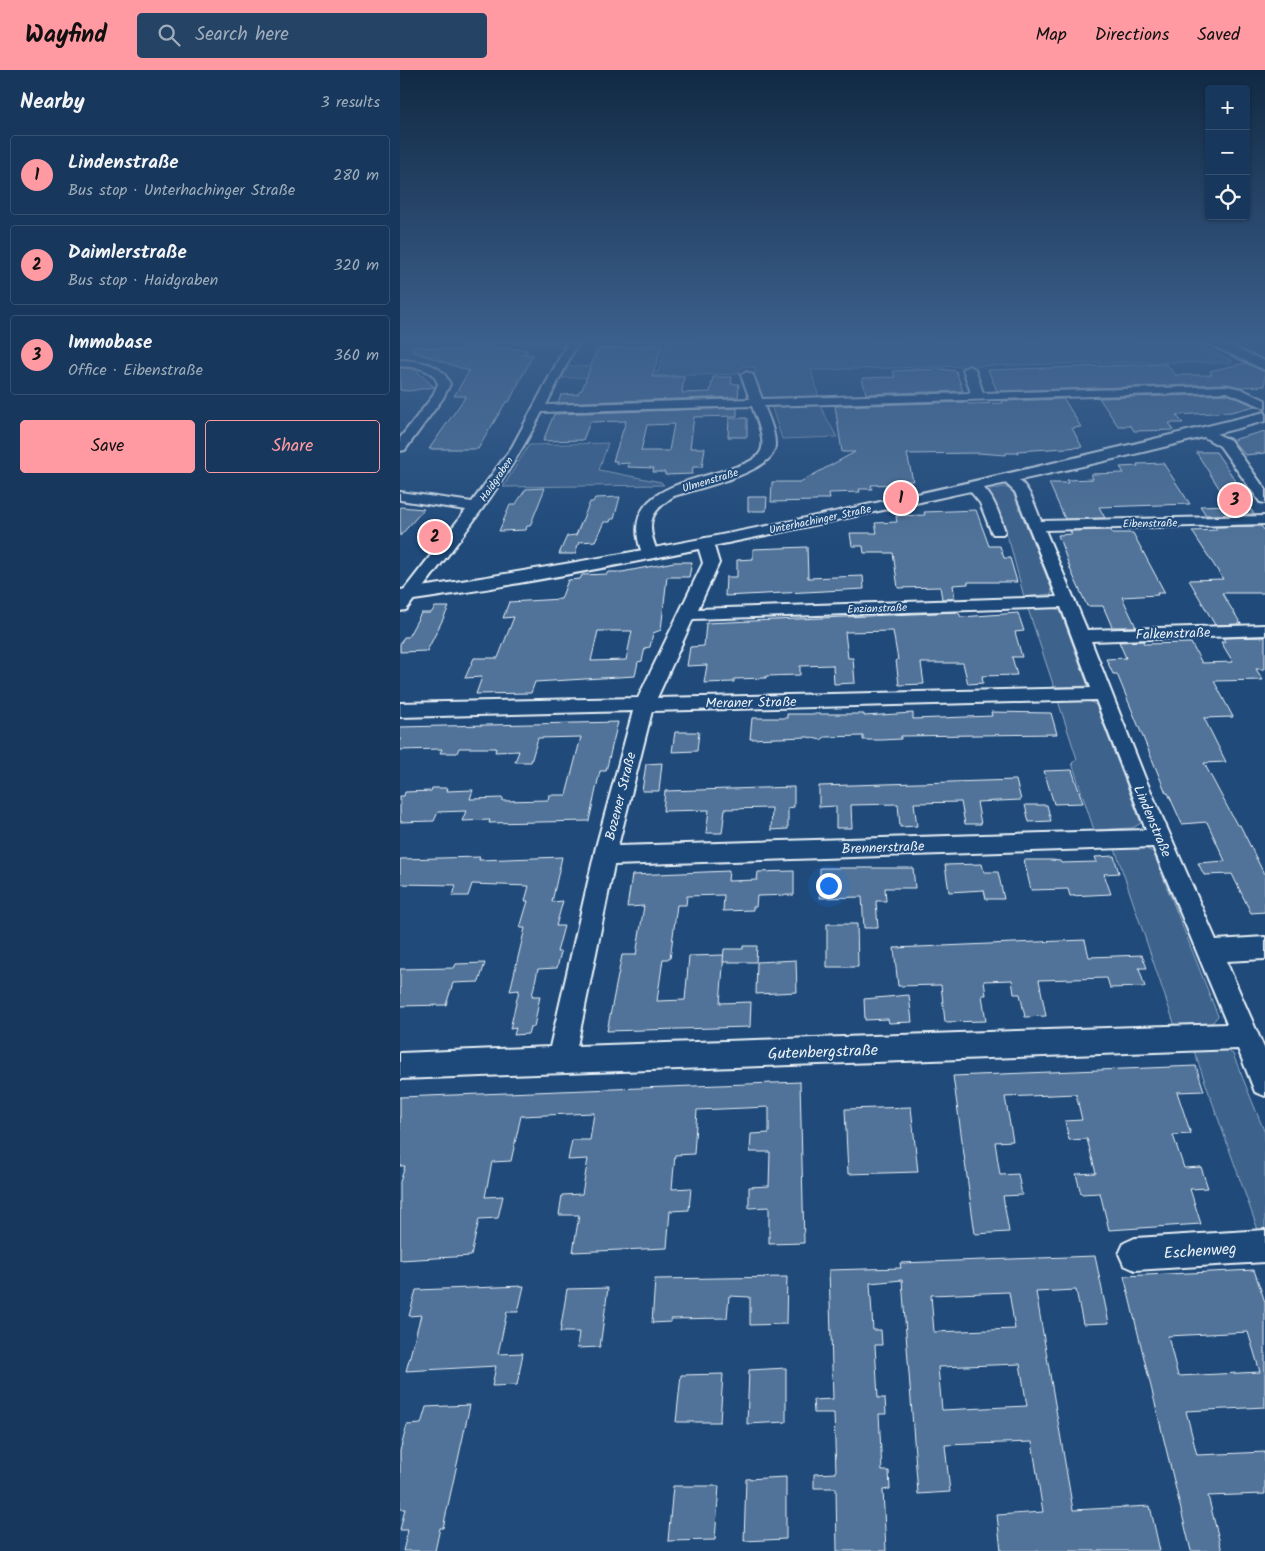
<!DOCTYPE html>
<html lang="en">
<head>
<meta charset="utf-8">
<style>
	body { margin:0; font-family:Kalam,sans-serif; background:#244365; color:#f1f3f6 }
	.controls { position:absolute; right:15px; top:15px; display:grid; overflow:hidden; border-radius:5px; box-shadow:0 1px 4px #0004 }
	.controls button { width:45px; height:45px; display:grid; place-items:center; padding:0; border:0; border-bottom:1px solid #365272; background:#17385c; color:#f1f3f6; font:25px sans-serif }
	.you { position:absolute; left:428px; top:815px; width:18px; height:18px; margin:-12px; border:4px solid #fff; border-radius:50%; background:#1a73e8; box-shadow:0 0 0 8px #1a73e833 }
	.badge { display:grid; place-items:center; width:32px; height:32px; border-radius:50%; background:#ff9aa2; color:#111; font-size:16px; font-weight:700 }
	.pin { position:absolute; translate:-50% -50%; border:2px solid #fff; box-shadow:0 1px 5px #0006 }
	.list { margin:0; padding:0; list-style:none }
	h2 { display:flex; justify-content:space-between; align-items:center; height:65px; margin:0; padding:0 20px; font-size:21px }
	h2 small { font-size:16px; font-weight:400; color:#9eacbb }
	.list li { display:grid; grid-template-columns:32px 1fr auto; gap:15px; align-items:center; box-sizing:border-box; height:80px; margin:0 10px 10px; padding:0 10px; border:1px solid #365272; border-radius:5px }
	.list b { display:block; font-size:19px; white-space:nowrap }
	.list p { margin:0; font-size:16px; white-space:nowrap; color:#9eacbb }
	.list em { font-size:16px; font-style:normal; color:#9eacbb }
	.actions { display:flex; gap:10px; padding:15px 20px }
	.actions a { flex:1; padding:11px 0; border:1px solid #ff9aa2; border-radius:5px; text-align:center; font-size:18px; color:#ff9aa2 }
	.actions .main { background:#ff9aa2; color:#111 }
	.icon { flex:none; width:28px; height:28px; fill:none; stroke:currentColor; stroke-width:2; stroke-linecap:round; stroke-linejoin:round }
	.map { position:relative; flex:none; width:865px; height:1481px; overflow:hidden }
	header { display:flex; align-items:center; gap:30px; box-sizing:border-box; height:70px; padding:0 25px; background:#ff9aa2; color:#111 }
	header strong { font-size:24px }
	nav { display:flex; gap:28px; margin-inline-start:auto; font-size:18px }
	.search { width:350px; height:45px; background:#244365; display:flex; align-items:center; gap:12px; box-sizing:border-box; padding:0 18px; border-radius:5px; color:#9eacbb; font-size:19px }
	main { display:flex }
	aside { flex:1; background:#17385c }
	.map>svg:first-child { display:block }
	.green { fill:#3c628c; stroke:#92aac2 }
	.building { fill:#517399; stroke:#e8f1f8; fill-rule:evenodd }
	.lines { fill:none; stroke-linecap:round; stroke-linejoin:round }
	.minor-casing { stroke:#e8f1f8; stroke-width:4 }
	.major-casing { stroke:#e8f1f8; stroke-width:4 }
	.minor { fill:#1f4a7a; fill-rule:evenodd }
	.major { fill:#1f4a7a; fill-rule:evenodd }
	.labels { text-anchor:middle; stroke-width:4; stroke-linejoin:round; paint-order:stroke }
	.far-street-label { font-size:11px; fill:#e8f1f8; stroke:#1f4a7a }
	.street-label { font-size:14px; fill:#e8f1f8; stroke:#1f4a7a }
	.near-street-label { font-size:16px; fill:#e8f1f8; stroke:#1f4a7a }
</style>
</head>
<body>
<header>
<strong>Wayfind</strong>
<div class="search"><svg class="icon" aria-label="search" viewBox="0 0 24 24"><circle cx="10" cy="10" r="6"/><path d="M15 15l6 6"/></svg>Search here</div>
<nav><a>Map</a><a>Directions</a><a>Saved</a></nav>
</header>
<main>
<aside>
<h2>Nearby<small>3 results</small></h2>
<ul class="list">
<li><span class="badge">1</span><div><b>Lindenstraße</b><p>Bus stop · Unterhachinger Straße</p></div><em>280 m</em></li>
<li><span class="badge">2</span><div><b>Daimlerstraße</b><p>Bus stop · Haidgraben</p></div><em>320 m</em></li>
<li><span class="badge">3</span><div><b>Immobase</b><p>Office · Eibenstraße</p></div><em>360 m</em></li>
</ul>
<div class="actions"><a class="main">Save</a><a>Share</a></div>
</aside>
<div class="map">
<svg width="865" height="1481" viewBox="0 0 865 1481">
	<rect width="100%" height="100%" fill="#1f4a7a"/>
	<filter id="ink" filterUnits="userSpaceOnUse"><feTurbulence type="fractalNoise" baseFrequency=".02" numOctaves="2"/><feDisplacementMap in="SourceGraphic" scale="10" xChannelSelector="R" yChannelSelector="G"/><feConvolveMatrix kernelMatrix="1 2 1 2 8 2 1 2 1" color-interpolation-filters="sRGB"/></filter>
	<g filter="url(#ink)">
		<g class="green">
			<polygon points="61,270 166,270 163,277"/>
			<polygon points="182,270 786,270 833,291 831,293 743,292 411,300 419,328 367,330 359,328 354,305 356,298 344,296 339,300 339,304 162,308 169,296 200,297 200,303 258,302 266,276 239,272 180,273"/>
			<polygon points="419,334 437,367 382,369 371,335"/>
			<polygon points="208,373 199,400 261,412 264,415 103,417 129,375"/>
			<polygon points="604,417 612,420 652,520 652,524 624,527 610,474 587,421"/>
			<polygon points="649,535 660,540 688,616 654,617 627,536"/>
			<polygon points="688,630 696,635 741,753 733,758 694,760 672,693 677,689 658,631"/>
			<polygon points="714,776 741,776 753,782 818,946 812,953 775,956"/>
			<polygon points="827,980 833,984 865,1063 865,1160 858,1160 794,981"/>
		</g>
		<g class="building">
			<polygon points="67,274 128,280 123,284 133,285 109,332 106,332 78,379 29,379 66,326 54,326 69,301 12,281 13,276 60,280"/>
			<polygon points="262,275 252,307 284,307 282,323 310,322 313,307 332,307 331,314 339,314 338,327 158,333 161,325 178,324 180,320 182,320 197,279"/>
			<polygon points="845,293 865,302 865,316 840,317 827,314 597,321 588,300 766,294 776,305 812,305 810,301"/>
			<polygon points="0,298 15,299 34,317 9,321 0,320"/>
			<polygon points="541,299 556,301 563,321 466,324 462,308 495,307 493,301"/>
			<polygon points="827,324 855,336 831,342 776,345 783,353 769,353 774,360 734,361 731,356 718,356 699,328"/>
			<polygon points="664,329 681,357 672,358 682,377 617,381 618,383 606,383 606,385 578,383 507,384 513,411 501,411 502,414 471,415 472,419 459,419 460,422 429,423 430,429 417,429 417,431 371,432 372,412 400,412 455,382 442,382 435,336 567,332 568,334 603,333 602,331"/>
			<path d="M337,338V346L294,347L290,378H305L302,397H293L292,404L265,405V402H253L254,398L228,397L229,393L216,394L217,391H213L226,351L190,352L183,370L143,371L154,344ZM274,354L269,381H241L247,355Z"/>
			<polygon points="329,348 347,348 347,367 328,367"/>
			<polygon points="865,361 865,383 845,385 832,370"/>
			<polygon points="796,382 816,382 844,423 839,423 854,444 806,445 800,436 830,435"/>
			<polygon points="763,393 790,434 699,437 705,448 665,449 649,413 668,413 667,410 693,409 691,404 724,403 720,397 738,396 737,394"/>
			<polygon points="145,418 130,456 127,456 126,460 99,461 110,435 115,435 126,419"/>
			<polygon points="220,427 214,449 211,449 210,452 204,452 195,471 179,472 175,484 159,484 167,466 176,465 190,432 193,432 195,428"/>
			<polygon points="348,427 367,427 366,441 348,441"/>
			<polygon points="0,437 24,439 0,466"/>
			<polygon points="576,440 589,476 600,476 604,488 610,488 617,512 568,512 568,514 553,515 555,529 542,529 540,517 498,518 493,483 464,483 463,476 452,476 450,463 477,463 475,453 497,452 496,446 525,445 524,442"/>
			<polygon points="861,456 865,461 865,523 822,523 841,554 815,555 789,510 823,509 792,461 817,460 815,457"/>
			<polygon points="711,460 712,463 733,463 765,523 757,523 758,525 722,527 736,557 712,557 703,536 687,536 671,501 658,465 672,464 670,461"/>
			<polygon points="407,477 408,508 463,506 464,519 325,526 326,507 337,507 337,490 353,489 353,479"/>
			<path d="M274,492H292L289,507H267L261,560L253,563L250,577L245,578L242,591L238,592L235,606L135,612L131,623L76,624L82,607L65,608L74,588H98L114,547L103,548L109,532L161,529L168,510L180,509L182,505L207,504L208,502H222ZM198,561H232L226,590L191,591Z"/>
			<polygon points="35,537 49,537 27,581 0,582 0,574 4,567 8,567 21,543 31,543"/>
			<polygon points="558,542 561,547 618,543 624,561 615,562 622,587 612,587 617,605 582,606 583,613 568,614 563,593 521,593 524,614 499,615 496,590 498,590 493,561 445,562 448,588 453,588 455,613 434,614 433,595 400,596 400,605 366,606 366,608 334,609 334,612 304,613 307,595 287,596 290,577 304,576 306,553"/>
			<polygon points="865,567 865,599 856,599 863,610 814,611 833,647 804,648 826,692 804,693 837,755 840,755 865,806 865,842 851,843 832,804 804,805 798,793 825,791 807,752 782,754 768,723 766,723 717,604 713,604 706,589 726,588 719,572 743,571 744,574 791,573 802,593 833,592 821,572 825,572 823,568"/>
			<polygon points="591,642 651,643 657,664 501,666 501,669 482,670 463,670 463,666 425,667 421,670 408,667 350,669 352,648 387,648 387,644 464,644 464,646 513,643 513,649 592,646"/>
			<polygon points="218,652 206,701 200,701 189,751 89,753 90,750 62,751 66,741 38,742 34,751 0,752 0,726 4,726 5,722 31,721 32,718 48,718 47,721 73,720 70,729 103,728 103,731 148,730 149,725 166,725 181,667 138,668 131,692 115,692 119,681 95,682 96,678 59,678 57,683 40,683 42,679 0,680 0,657"/>
			<polygon points="275,662 299,662 297,681 272,682"/>
			<polygon points="262,693 259,721 242,721 246,694"/>
			<polygon points="672,700 683,733 654,734 644,701"/>
			<polygon points="616,710 621,730 577,732 581,754 565,754 561,732 514,733 517,756 500,757 498,734 451,735 452,758 436,758 436,736 419,737 419,716"/>
			<polygon points="394,717 394,737 388,738 388,759 371,760 372,738 325,739 322,763 306,763 309,740 263,741 265,721"/>
			<polygon points="625,735 647,735 651,751 629,752"/>
			<polygon points="714,786 719,803 704,804 711,824 670,826 668,819 631,820 624,790 652,790 660,791 661,793 697,792 695,787"/>
			<polygon points="80,787 79,790 162,787 152,832 163,831 156,856 164,856 157,882 161,882 157,898 138,899 132,926 140,926 134,957 130,957 128,964 114,965 116,958 110,959 119,920 110,921 125,858 120,858 128,831 125,831 129,816 72,814 68,826 53,826 56,815 0,814 0,789"/>
			<polygon points="582,794 584,802 598,802 604,829 586,829 584,820 549,822 545,795"/>
			<polygon points="420,798 513,798 515,818 485,818 486,831 476,831 478,858 464,858 462,827 420,828"/>
			<polygon points="329,801 328,811 357,810 358,802 394,801 394,825 357,826 356,837 353,837 353,840 323,841 324,825 287,826 286,835 277,835 270,889 263,889 257,931 285,930 289,886 324,885 320,933 351,932 350,957 207,961 222,885 236,885 244,836 227,837 232,805"/>
			<polygon points="427,854 457,854 458,897 427,897"/>
			<polygon points="685,870 689,887 742,885 747,898 739,898 745,917 710,918 707,908 639,910 646,946 625,947 620,924 614,924 612,910 584,911 586,925 582,925 586,951 545,952 541,915 498,916 494,878"/>
			<polygon points="343,876 357,876 356,892 323,892 324,879 343,879"/>
			<polygon points="396,890 397,922 356,924 357,892"/>
			<polygon points="85,893 79,912 53,913 46,935 0,936 0,899 54,898 56,894"/>
			<polygon points="509,925 512,952 489,953 488,949 465,950 464,929"/>
			<polygon points="796,996 804,1021 777,1022 791,1064 773,1065 784,1098 801,1097 808,1118 790,1119 801,1154 709,1160 700,1123 681,1124 676,1104 696,1103 687,1069 669,1070 665,1051 682,1050 676,1024 605,1027 613,1071 595,1072 600,1105 618,1104 622,1125 603,1126 609,1162 575,1164 553,1006"/>
			<polygon points="400,1012 404,1173 369,1174 369,1137 349,1138 349,1117 369,1116 370,1082 350,1082 351,1064 369,1063 369,1037 297,1040 294,1084 275,1085 272,1119 291,1118 289,1140 270,1141 267,1178 173,1182 179,1145 159,1145 162,1125 182,1124 188,1089 168,1090 172,1070 190,1070 194,1043 121,1046 111,1091 92,1092 85,1127 103,1126 98,1148 79,1149 71,1186 0,1190 0,1112 5,1096 0,1096 0,1027"/>
			<polygon points="511,1037 518,1102 448,1104 445,1039"/>
			<path d="M695,1186L709,1253L683,1254L676,1220L636,1222L673,1440L750,1436L760,1481H601L597,1445L643,1442L632,1372L545,1375L550,1422L518,1424L502,1210L470,1213L473,1260H481L482,1275H475L478,1328H485L486,1344H479L482,1401H489L490,1419L483,1420L486,1481H437L436,1418H414V1404L436,1403L434,1343H414L413,1330L433,1329L429,1200L501,1198L500,1193ZM609,1222L615,1259L534,1262L531,1225ZM620,1294L627,1336L542,1340L538,1297Z"/>
			<path d="M854,1200L865,1232V1337L786,1341L797,1385L865,1382V1424L808,1426L822,1481H791L724,1206ZM848,1262L860,1302L778,1306L768,1266Z"/>
			<polygon points="387,1207 386,1254 350,1255 350,1227 329,1226 327,1248 271,1249 271,1252 252,1253 255,1209"/>
			<polygon points="124,1216 118,1242 107,1242 98,1284 123,1283 117,1315 92,1316 96,1296 6,1301 21,1245 9,1246 16,1220"/>
			<polygon points="208,1218 200,1277 177,1278 179,1262 160,1262 167,1219"/>
			<polygon points="386,1298 386,1352 347,1354 349,1300"/>
			<polygon points="323,1304 320,1352 276,1352 281,1305"/>
			<polygon points="70,1335 43,1458 40,1458 35,1481 3,1481 8,1460 0,1460 5,1439 0,1439 0,1381 7,1355 21,1354 26,1337"/>
			<polygon points="386,1407 386,1469 344,1471 346,1409"/>
			<polygon points="273,1416 319,1416 315,1470 268,1471"/>
		</g>
		<g class="lines">
			<defs>
				<g id="minor">
					<path d="M169,270H179L146,335L350,329L341,305L347,302L353,305L362,329L571,323L563,299L569,296L575,299L583,323L827,316L841,319L865,330V338L827,322L364,336C369,348 378,368 374,381C367,403 296,419 274,426C248,443 246,455 258,483L250,488L242,483C218,420 288,412 332,398C341,395 356,391 361,381C366,369 356,348 352,336L142,342C105,415 55,475 6,540L0,541V525L66,440L0,430V422L72,432L112,377Z"/>
					<path d="M0,290C20,291 42,293 50,314L43,328L5,380L0,381V368L32,327L38,314C33,298 15,297 0,296Z"/>
					<polygon points="806,359 830,370 865,419 865,433 860,432 820,376 802,366 800,363"/>
					<path d="M607,404C628,409 634,434 641,451L865,446V454L645,460L687,560L865,555V565L691,571L745,708L816,870L865,867V889L826,891L865,980V1026L855,1022L838,979L0,1009V983L150,977L196,777L233,641L0,647V633L238,628L303,493L297,473L305,468L313,473L319,493L298,539L657,527L615,422L600,408ZM661,537L691,618L257,628L293,549ZM696,630L746,760L218,776L252,641ZM753,777L827,954L177,976L214,795Z"/>
					<path d="M573,412C592,417 599,445 605,461L603,464H593L591,461L580,433L566,416Z"/>
					<polygon points="865,1160 865,1192 735,1200 724,1195 719,1184 724,1173 735,1168"/>
				</g>
				<g id="major">
					<polygon points="800,270 816,270 865,291 865,300"/>
					<path d="M865,342V351C743,384 621,410 497,437C332,473 167,508 0,532V520C291,479 580,412 865,342Z"/>
				</g>
			</defs>
			<use href="#minor" class="minor-casing"/>
			<use href="#major" class="major-casing"/>
			<use href="#minor" class="minor"/>
			<use href="#major" class="major"/>
		</g>
	</g>
	<linearGradient id="sky" x2="0" y2="1"><stop stop-color="#112943"/><stop offset="0.57" stop-color="#3c608d"/><stop offset="1" stop-color="#3c608d" stop-opacity="0"/></linearGradient>
	<rect width="865" height="477" fill="url(#sky)"/>
	<g class="labels">
		<g class="far-street-label">
			<text transform="translate(96 409) rotate(-56)" y="4">Haidgraben</text>
			<text transform="translate(310 410) rotate(-17)" y="4">Ulmenstraße</text>
			<text transform="translate(420 449) rotate(-12)" y="4">Unterhachinger Straße</text>
			<text transform="translate(750 453) rotate(-1)" y="4">Eibenstraße</text>
			<text transform="translate(477 538) rotate(-2)" y="4">Enzianstraße</text>
		</g>
		<g class="street-label">
			<text transform="translate(773 563) rotate(-2)" y="5">Falkenstraße</text>
			<text transform="translate(351 632) rotate(-1)" y="5">Meraner Straße</text>
			<text transform="translate(220 726) rotate(-76)" y="5">Bozener Straße</text>
			<text transform="translate(753 751) rotate(67)" y="5">Lindenstraße</text>
			<text transform="translate(483 777) rotate(-2)" y="5">Brennerstraße</text>
		</g>
		<g class="near-street-label">
			<text transform="translate(423 981) rotate(-2)" y="6">Gutenbergstraße</text>
			<text transform="translate(800 1180) rotate(-4)" y="6">Eschenweg</text>
		</g>
	</g>
</svg>
<div class="controls">
<button>+</button>
<button>−</button>
<button><svg class="icon" aria-label="locate" viewBox="0 0 24 24"><circle cx="12" cy="12" r="6"/><path d="M12 2v4M12 18v4M2 12h4M18 12h4"/></svg></button>
</div>
<div class="you"></div>
<div class="pin badge" style="left:501px;top:428px">1</div>
<div class="pin badge" style="left:35px;top:467px">2</div>
<div class="pin badge" style="left:835px;top:430px">3</div>
</div>
</main>
</body>
</html>
